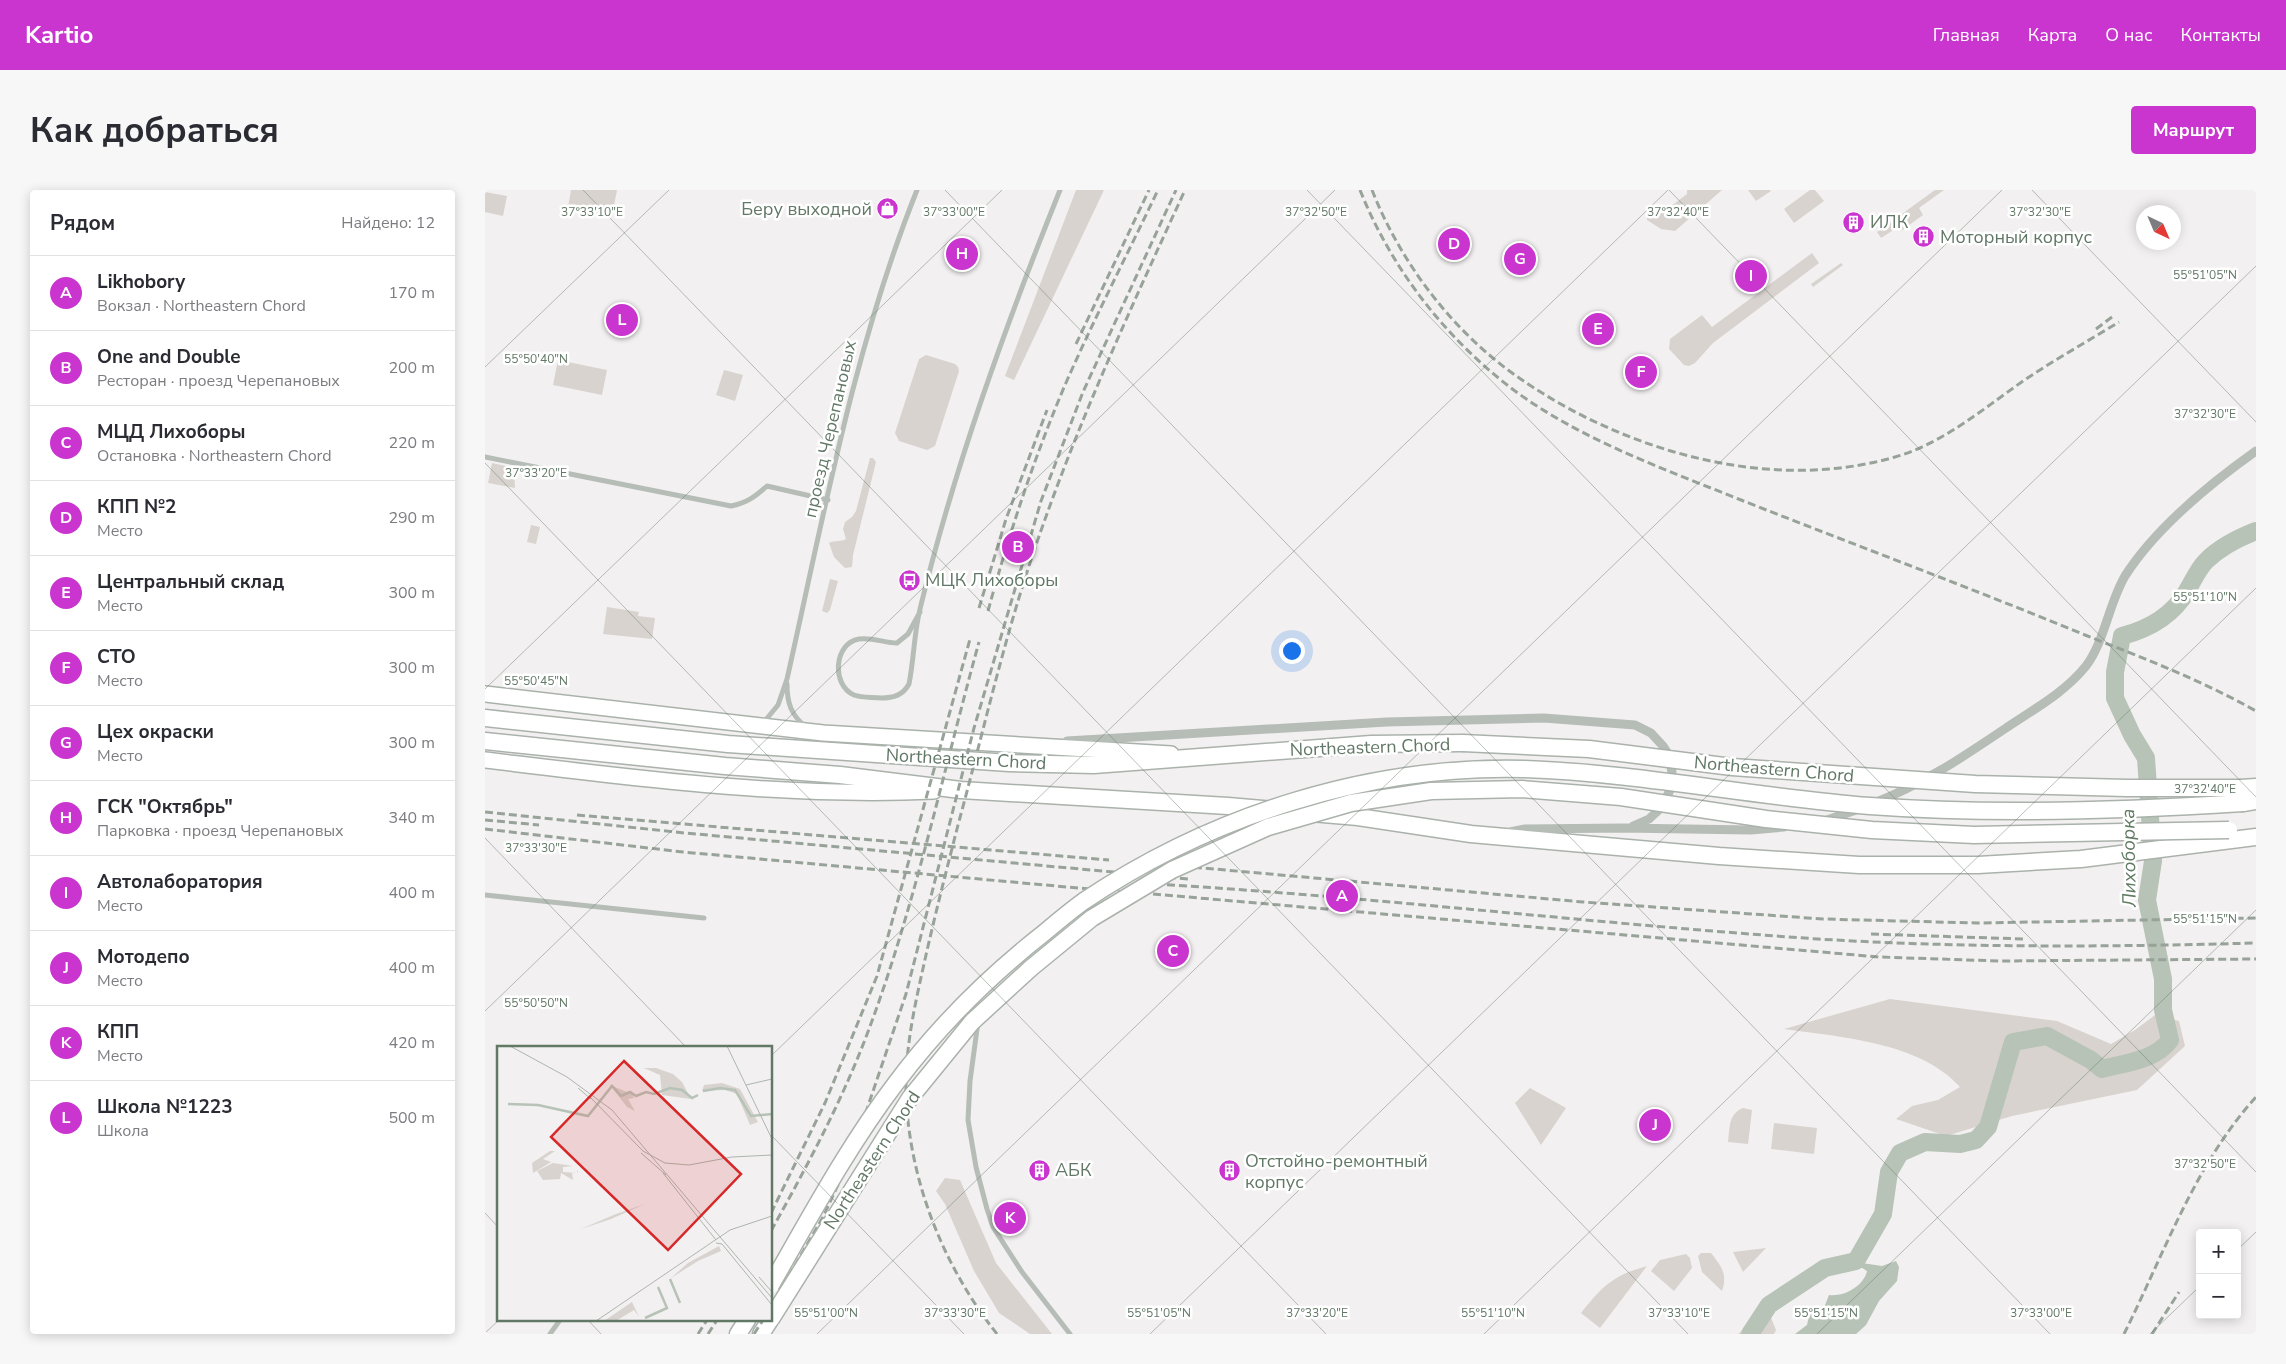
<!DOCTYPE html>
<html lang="ru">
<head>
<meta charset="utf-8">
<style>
	body { margin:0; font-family:"Nunito Sans",sans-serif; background:#f7f7f7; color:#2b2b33 }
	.controls { position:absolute; right:15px; bottom:15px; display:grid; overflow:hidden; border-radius:5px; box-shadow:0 2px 12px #0003 }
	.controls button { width:45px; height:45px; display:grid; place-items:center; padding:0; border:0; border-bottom:1px solid #e1e1e2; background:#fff; color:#2b2b33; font:25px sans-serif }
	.compass { position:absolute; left:1651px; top:15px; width:45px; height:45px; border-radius:50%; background:#fff; box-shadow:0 2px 12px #0003; rotate:136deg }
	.you { position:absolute; left:806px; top:460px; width:18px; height:18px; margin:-12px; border:4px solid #fff; border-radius:50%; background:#1a73e8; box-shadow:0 0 0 8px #1a73e833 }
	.badge { display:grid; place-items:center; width:32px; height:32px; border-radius:50%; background:#c935ce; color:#fff; font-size:16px; font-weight:700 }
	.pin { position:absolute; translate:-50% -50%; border:2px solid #fff; box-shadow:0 1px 5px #0006 }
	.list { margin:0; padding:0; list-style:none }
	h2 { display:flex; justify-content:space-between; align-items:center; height:65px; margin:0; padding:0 20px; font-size:21px }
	h2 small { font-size:16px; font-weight:400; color:#7c7c81 }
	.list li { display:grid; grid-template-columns:32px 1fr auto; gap:15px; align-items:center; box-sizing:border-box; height:75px; padding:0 20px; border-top:1px solid #e1e1e2 }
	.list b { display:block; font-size:19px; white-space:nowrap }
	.list p { margin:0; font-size:16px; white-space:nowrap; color:#7c7c81 }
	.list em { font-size:16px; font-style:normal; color:#7c7c81 }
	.map { position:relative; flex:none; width:1771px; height:1144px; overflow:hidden; border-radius:5px }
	header { display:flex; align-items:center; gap:30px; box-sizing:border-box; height:70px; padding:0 25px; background:#c935ce; color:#fff }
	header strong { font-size:24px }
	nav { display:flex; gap:28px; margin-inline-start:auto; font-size:18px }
	.intro { display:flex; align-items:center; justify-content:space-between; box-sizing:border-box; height:120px; padding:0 30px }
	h1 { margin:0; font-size:35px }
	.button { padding:12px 22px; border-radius:5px; background:#c935ce; color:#fff; font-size:18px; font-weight:700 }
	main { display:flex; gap:30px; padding:0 30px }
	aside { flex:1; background:#fff; border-radius:5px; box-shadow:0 2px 12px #0003 }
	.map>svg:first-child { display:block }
	.green { fill:#d8d3cf }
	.water { fill:#b6c3b6 }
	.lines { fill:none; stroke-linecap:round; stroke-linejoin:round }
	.river { stroke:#b6c3b6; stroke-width:18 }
	.secondary-casing { stroke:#a9b2aa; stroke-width:18 }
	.primary-casing { stroke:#aab2ab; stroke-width:19 }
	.minor { stroke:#b6bdb7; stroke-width:5 }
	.tertiary { stroke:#b6bdb7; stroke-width:9 }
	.secondary { stroke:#fff; stroke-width:15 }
	.primary { stroke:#fff; stroke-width:16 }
	.rail { stroke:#97a299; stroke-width:3; stroke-dasharray:8 4; stroke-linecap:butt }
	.primary-bridge-casing { stroke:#aab2ab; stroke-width:19; stroke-linecap:butt }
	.primary-bridge { stroke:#fff; stroke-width:16 }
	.ticks { fill:none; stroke:#627866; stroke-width:1; stroke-opacity:0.45 }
	.labels { text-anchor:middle; stroke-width:5; stroke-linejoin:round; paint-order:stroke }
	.poi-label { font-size:18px; fill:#627866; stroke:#fff; text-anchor:start }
	.street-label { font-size:18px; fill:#627866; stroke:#fff }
	.water-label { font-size:19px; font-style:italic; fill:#617b62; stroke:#fff }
	.inset-river { fill:none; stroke:#b6c3b6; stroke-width:2.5 }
	.inset-road { fill:none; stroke:#acb5ad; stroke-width:1 }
	.view { fill:#d62828; fill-opacity:0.15; stroke:#d62828; stroke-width:2.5 }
	.inset-edge { fill:none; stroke:#627866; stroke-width:2.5 }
	.ticks-label { font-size:12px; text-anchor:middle; fill:#627866; stroke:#fff; stroke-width:5; stroke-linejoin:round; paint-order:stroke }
</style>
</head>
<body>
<header>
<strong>Kartio</strong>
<nav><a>Главная</a><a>Карта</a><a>О нас</a><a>Контакты</a></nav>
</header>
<div class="intro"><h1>Как добраться</h1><a class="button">Маршрут</a></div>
<main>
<aside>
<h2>Рядом<small>Найдено: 12</small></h2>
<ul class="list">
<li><span class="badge">A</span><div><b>Likhobory</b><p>Вокзал · Northeastern Chord</p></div><em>170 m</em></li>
<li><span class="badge">B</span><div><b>One and Double</b><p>Ресторан · проезд Черепановых</p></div><em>200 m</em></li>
<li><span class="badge">C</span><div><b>МЦД Лихоборы</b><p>Остановка · Northeastern Chord</p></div><em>220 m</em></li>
<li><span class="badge">D</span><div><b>КПП №2</b><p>Место</p></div><em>290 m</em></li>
<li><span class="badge">E</span><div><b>Центральный склад</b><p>Место</p></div><em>300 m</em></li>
<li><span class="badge">F</span><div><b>СТО</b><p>Место</p></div><em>300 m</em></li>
<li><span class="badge">G</span><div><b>Цех окраски</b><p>Место</p></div><em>300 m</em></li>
<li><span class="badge">H</span><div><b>ГСК &quot;Октябрь&quot;</b><p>Парковка · проезд Черепановых</p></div><em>340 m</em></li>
<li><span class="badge">I</span><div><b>Автолаборатория</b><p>Место</p></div><em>400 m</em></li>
<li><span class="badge">J</span><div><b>Мотодепо</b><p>Место</p></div><em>400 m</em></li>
<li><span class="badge">K</span><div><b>КПП</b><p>Место</p></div><em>420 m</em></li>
<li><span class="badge">L</span><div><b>Школа №1223</b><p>Школа</p></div><em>500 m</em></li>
</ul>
</aside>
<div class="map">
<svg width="1771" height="1144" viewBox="0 0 1771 1144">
	<rect width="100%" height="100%" fill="#f3f0f1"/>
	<g class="green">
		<polygon points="86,0 132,0 127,26 83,17"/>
		<polygon points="591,0 619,0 529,190 520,186"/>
		<polygon points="1202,0 1237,0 1190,41 1176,39 1162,30 1162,24 1169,18 1177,23 1202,4"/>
		<polygon points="1263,0 1285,0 1286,1 1271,11"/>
		<polygon points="1325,0 1330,0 1339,11 1309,33 1299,19"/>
		<polygon points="1450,0 1459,0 1434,18 1438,25 1416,41 1413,37 1396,48 1392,42"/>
		<polygon points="0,2 22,6 18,26 0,22"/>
		<polygon points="1327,63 1334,73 1228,153 1210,173 1204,176 1199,175 1184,159 1185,149 1217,125 1227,137"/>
		<polygon points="1356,73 1358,75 1328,97 1326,94"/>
		<polygon points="441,165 470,174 473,177 474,181 450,256 442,260 414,251 410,243 434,169"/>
		<polygon points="73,170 122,180 117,205 68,195"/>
		<polygon points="239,180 258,185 250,211 231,205"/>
		<path d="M385,268H388L391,272L368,365L367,377L360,378L349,367L344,353C350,350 356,352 361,349L358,339L360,332L367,327L371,321Z"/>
		<polygon points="7,273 29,278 30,298 3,293"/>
		<polygon points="46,335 55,337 51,354 42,352"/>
		<polygon points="345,389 353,391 345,420 342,423 337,421"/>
		<polygon points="122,417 154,422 153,426 170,428 167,449 118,444"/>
		<path d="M1405,809L1572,831L1626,854L1650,840L1670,825L1694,831L1700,856L1652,900L1527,926L1461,946L1411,929L1427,916L1453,910L1475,897C1435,852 1355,847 1299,839Z"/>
		<polygon points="1045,898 1081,918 1056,955 1030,913"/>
		<path d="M1258,918L1267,920L1263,954L1243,952C1245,938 1243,924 1258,918Z"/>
		<polygon points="1289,933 1332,938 1329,964 1286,959"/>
		<polygon points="460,988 475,990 511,1073 567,1144 545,1144 514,1123 489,1081 460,1014 451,1001"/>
		<polygon points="1281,1058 1258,1082 1248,1062"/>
		<path d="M1216,1063H1226C1236,1076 1243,1084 1237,1101L1217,1082L1213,1066Z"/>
		<polygon points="1201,1064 1205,1068 1207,1078 1189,1101 1166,1081 1175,1070"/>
		<path d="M1162,1076L1115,1138L1096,1123C1117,1096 1129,1085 1162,1076Z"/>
		<polygon points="1283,1120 1291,1140 1289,1144 1253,1144"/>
	</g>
	<path class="water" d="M1411,1071L1414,1077L1412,1091L1394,1111L1381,1135L1371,1144H1310L1322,1135L1325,1122L1339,1118L1344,1105C1359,1107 1379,1096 1382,1081L1374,1076L1377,1073L1397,1076Z"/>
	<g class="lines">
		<path class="river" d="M1265,1144L1284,1115L1340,1078L1371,1071L1398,1024L1404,982L1415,963L1440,952L1475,954L1491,950L1503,937L1528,852L1562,846L1606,870L1617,879C1640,873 1671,870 1685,850L1678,820V789L1662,710L1668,671L1661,568L1647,545L1630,508V482L1637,446C1664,439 1688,425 1702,401C1708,391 1713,379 1721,371C1735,357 1753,348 1771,341"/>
		<defs>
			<g id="secondary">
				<polyline points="0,504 338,543 686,564"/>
				<path d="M0,570C149,588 299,608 449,601"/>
			</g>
			<g id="primary">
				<polyline points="0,528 243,554 524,573 609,575 886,554 978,553"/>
				<polyline points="0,551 240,576 355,585 476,600 743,616 873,627 986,644 1234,666 1374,675 1493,675 1596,669 1771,647"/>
				<polyline points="1756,598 1771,597"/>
				<polyline points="1758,613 1771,611"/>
				<polyline points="253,1144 262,1130"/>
				<polyline points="276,1144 285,1130"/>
			</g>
		</defs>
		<use href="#secondary" class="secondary-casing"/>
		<use href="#primary" class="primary-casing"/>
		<g class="minor">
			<path d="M0,267L246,316C262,313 271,306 282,296L343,310"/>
			<path d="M435,422L423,444L412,453C400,453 387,447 374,449C349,453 346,495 369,505C377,508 387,507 396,508C409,508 418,505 424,494C429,469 429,443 435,419C470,275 520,137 575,0"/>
			<path d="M302,494C302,513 306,525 321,537"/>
			<path d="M279,532L293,515L302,489C339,325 369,157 432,0"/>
			<polyline points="0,705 219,728"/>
			<polyline points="493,832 485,891 483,930 491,977 502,1019 508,1037 537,1082 585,1144"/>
			<polyline points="65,1144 75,1130"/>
		</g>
		<g class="tertiary">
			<polyline points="582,551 902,532 1059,528 1150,535 1166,543 1178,556 1183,564 1187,582 1185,600 1177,617 1164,629 1148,636"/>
			<path d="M1389,613C1437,595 1481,565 1524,536C1551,518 1580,502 1601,476C1619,453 1624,413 1640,386C1670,339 1726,293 1771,261"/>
			<polyline points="1339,631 1374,619"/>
			<polyline points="1025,642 1040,639 1138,638 1266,640 1299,637"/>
		</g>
		<use href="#secondary" class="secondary"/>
		<use href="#primary" class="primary"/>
		<g class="rail">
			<path d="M875,0C907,80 961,149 1030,201C1097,250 1179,279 1256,310C1370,355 1486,398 1600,445C1658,468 1716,490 1771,521"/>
			<path d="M887,0C917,76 971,146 1040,192C1144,262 1286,303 1410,267C1459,253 1499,218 1541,189C1571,169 1603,151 1634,132"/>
			<polyline points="1611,139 1627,127"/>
			<polyline points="591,154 664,0"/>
			<polyline points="494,418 521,329 562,220"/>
			<path d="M503,421C524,344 549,268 580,195C609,129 642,65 673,0"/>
			<polyline points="0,622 200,643 639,683"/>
			<polyline points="92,625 624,670"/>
			<polyline points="0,630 54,635"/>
			<polyline points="0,639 198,662 637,702"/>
			<polyline points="673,674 1098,712 1338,729 1492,733 1771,728"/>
			<polyline points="671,686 703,689"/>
			<polyline points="619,689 638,691"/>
			<path d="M670,694C891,707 1112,734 1333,749C1479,758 1625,757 1771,753"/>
			<polyline points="668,704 1394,767 1514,771 1771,769"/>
			<polyline points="1386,744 1538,749"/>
			<polyline points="286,1023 340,913 392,786 485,449"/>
			<path d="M286,1041C321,978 355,915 381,847C429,721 458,582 494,452"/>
			<polyline points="286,1117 338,1027 365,969 421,804 489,538 556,311 598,202 691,0"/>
			<polyline points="213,1144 222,1130"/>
			<polyline points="223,1144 232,1130"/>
			<polyline points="269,1144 278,1130"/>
			<path d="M512,1144C458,1076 424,990 421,903C420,855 431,810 441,765C451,721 462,678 473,635C497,547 517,457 546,370C588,243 644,122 700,0"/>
			<path d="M1639,1144C1679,1064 1710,974 1771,907"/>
			<polyline points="1667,1144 1694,1102"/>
		</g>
		<defs>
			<g id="primary-bridge">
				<polyline points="978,553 1104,559 1247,577 1490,594 1642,598 1756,598"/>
				<path d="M286,1095C325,1027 363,956 411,893C453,837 504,786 559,743C572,732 585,721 599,711C727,625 884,575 1039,579C1155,583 1269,607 1385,616C1508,625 1635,621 1758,613"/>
				<polyline points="286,1129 425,908 487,832 546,778 607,728 687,680 783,637 866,613 946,601 1037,599 1136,607 1281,629 1387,640 1489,645 1744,640"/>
			</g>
		</defs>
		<use href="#primary-bridge" class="primary-bridge-casing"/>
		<use href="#primary-bridge" class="primary-bridge"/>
	</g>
	<path class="ticks" d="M98,0L1203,1144M460,0L1565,1144M822,0L1771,982M1184,0L1771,607M1547,0L1771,232M0,177L184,0M0,273L841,1144M0,499L517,0M0,648L202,858M0,821L850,0M286,866L1183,0M286,945L479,1144M0,1023L14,1038M1752,1060L1771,1042M103,1130L116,1144M0,1143L14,1130M332,1144L1517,0M665,1144L1771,76M999,1144L1771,398M1332,1144L1771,720M1665,1144L1715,1096"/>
	<defs>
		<symbol id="shop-disc" viewBox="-11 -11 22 22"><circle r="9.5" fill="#c935ce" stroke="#fff"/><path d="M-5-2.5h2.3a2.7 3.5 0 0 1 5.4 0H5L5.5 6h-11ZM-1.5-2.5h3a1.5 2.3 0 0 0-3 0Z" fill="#fff"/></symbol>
		<symbol id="building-disc" viewBox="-11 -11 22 22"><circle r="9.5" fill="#c935ce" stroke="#fff"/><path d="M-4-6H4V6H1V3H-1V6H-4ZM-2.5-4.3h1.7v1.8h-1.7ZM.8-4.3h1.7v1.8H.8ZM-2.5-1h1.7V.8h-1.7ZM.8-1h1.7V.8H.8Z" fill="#fff"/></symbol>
		<symbol id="bus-disc" viewBox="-11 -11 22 22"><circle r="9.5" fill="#c935ce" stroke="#fff"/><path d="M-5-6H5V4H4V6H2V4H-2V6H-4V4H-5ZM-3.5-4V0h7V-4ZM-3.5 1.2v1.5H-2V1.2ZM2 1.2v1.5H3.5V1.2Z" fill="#fff"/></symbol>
	</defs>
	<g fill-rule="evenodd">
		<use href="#shop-disc" x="390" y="6" width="25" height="25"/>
		<use href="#building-disc" x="1356" y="20" width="25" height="25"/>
		<use href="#building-disc" x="1426" y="34" width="25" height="25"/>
		<use href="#bus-disc" x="412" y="378" width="25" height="25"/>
		<use href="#building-disc" x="542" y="968" width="25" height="25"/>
		<use href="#building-disc" x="732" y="968" width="25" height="25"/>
	</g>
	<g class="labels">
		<g class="poi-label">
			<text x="387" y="25" text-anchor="end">Беру выходной</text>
			<text x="1385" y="38">ИЛК</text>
			<text x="1455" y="53">Моторный корпус</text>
			<text x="440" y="396">МЦК Лихоборы</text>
			<text x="760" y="977">Отстойно-ремонтный<tspan x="760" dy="21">корпус</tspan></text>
			<text x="570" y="986">АБК</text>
		</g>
		<g class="street-label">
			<text transform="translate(345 239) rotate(-77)" y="6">проезд Черепановых</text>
			<text transform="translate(885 557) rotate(-2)" y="6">Northeastern Chord</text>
			<text transform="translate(481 569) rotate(3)" y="6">Northeastern Chord</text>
			<text transform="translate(1289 579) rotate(5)" y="6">Northeastern Chord</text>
			<text transform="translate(387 970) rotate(-57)" y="6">Northeastern Chord</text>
		</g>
		<g class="water-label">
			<text transform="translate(1643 668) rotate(-91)" y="7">Лихоборка</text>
		</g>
	</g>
	<g transform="translate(12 856)">
		<rect width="275" height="275" fill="#f3f0f1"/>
		<path d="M147,22H159L176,28L185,36L194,53L165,49L163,29ZM225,37L243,43L261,76L253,79L240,48L228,44L205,45L207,39ZM113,39L135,48L137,52L131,53L138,65L130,61ZM53,105H58L46,113L54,116L36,127L35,117ZM56,117L76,120L66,121V126L80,127L81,123V126L80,127H75L76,134L64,127L63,133L46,134L40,125ZM148,158L114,173L84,183L119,168ZM222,200L224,205L201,215L174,232L191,217ZM135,256L142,271L137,264L119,275H107Z" fill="#d8d3cf"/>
		<path class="inset-river" d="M206,45L223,42L238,44L254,70L275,68M11,58L41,59L91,70L115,40L124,50L133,46L139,50L149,46L157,48L173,42L185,44L195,52L201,49M173,233L183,257M148,272L170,262L161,241"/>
		<path class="inset-road" d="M13,0L70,31L115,64L275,252M230,0L275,93M249,39L275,33M81,42L94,53M92,50L146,105L168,117L192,119L235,111L275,109M144,107L169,129M166,127L219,194M219,197L225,198L275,259M262,231L275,246M99,275L233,184L275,170"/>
		<path class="view" d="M127,15L244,128L171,204L54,91Z"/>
		<rect width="275" height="275" class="inset-edge"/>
	</g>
	<g class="ticks-label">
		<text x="107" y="26">37°33'10"E</text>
		<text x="469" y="26">37°33'00"E</text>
		<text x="831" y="26">37°32'50"E</text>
		<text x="1193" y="26">37°32'40"E</text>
		<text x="1555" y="26">37°32'30"E</text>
		<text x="1720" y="89">55°51'05"N</text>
		<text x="51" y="173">55°50'40"N</text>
		<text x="1720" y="228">37°32'30"E</text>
		<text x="51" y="287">37°33'20"E</text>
		<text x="1720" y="411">55°51'10"N</text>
		<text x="51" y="495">55°50'45"N</text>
		<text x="1720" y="603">37°32'40"E</text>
		<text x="51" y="662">37°33'30"E</text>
		<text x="1720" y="733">55°51'15"N</text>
		<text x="51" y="817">55°50'50"N</text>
		<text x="1720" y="978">37°32'50"E</text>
		<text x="470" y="1127">37°33'30"E</text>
		<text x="832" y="1127">37°33'20"E</text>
		<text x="1194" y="1127">37°33'10"E</text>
		<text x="1556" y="1127">37°33'00"E</text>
		<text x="341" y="1127">55°51'00"N</text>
		<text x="674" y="1127">55°51'05"N</text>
		<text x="1008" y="1127">55°51'10"N</text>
		<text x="1341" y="1127">55°51'15"N</text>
	</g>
</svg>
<div class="controls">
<button>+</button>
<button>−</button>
</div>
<svg class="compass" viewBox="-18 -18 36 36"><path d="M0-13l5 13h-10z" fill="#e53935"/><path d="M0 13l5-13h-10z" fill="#7c7c81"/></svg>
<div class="you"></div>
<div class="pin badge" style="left:857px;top:706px">A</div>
<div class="pin badge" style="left:533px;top:357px">B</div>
<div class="pin badge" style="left:688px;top:761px">C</div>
<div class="pin badge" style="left:969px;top:54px">D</div>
<div class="pin badge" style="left:1113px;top:139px">E</div>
<div class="pin badge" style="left:1156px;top:182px">F</div>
<div class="pin badge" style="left:1035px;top:69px">G</div>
<div class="pin badge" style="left:477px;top:64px">H</div>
<div class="pin badge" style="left:1266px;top:86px">I</div>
<div class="pin badge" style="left:1170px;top:935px">J</div>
<div class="pin badge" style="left:525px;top:1028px">K</div>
<div class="pin badge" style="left:137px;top:130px">L</div>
</div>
</main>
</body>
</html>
